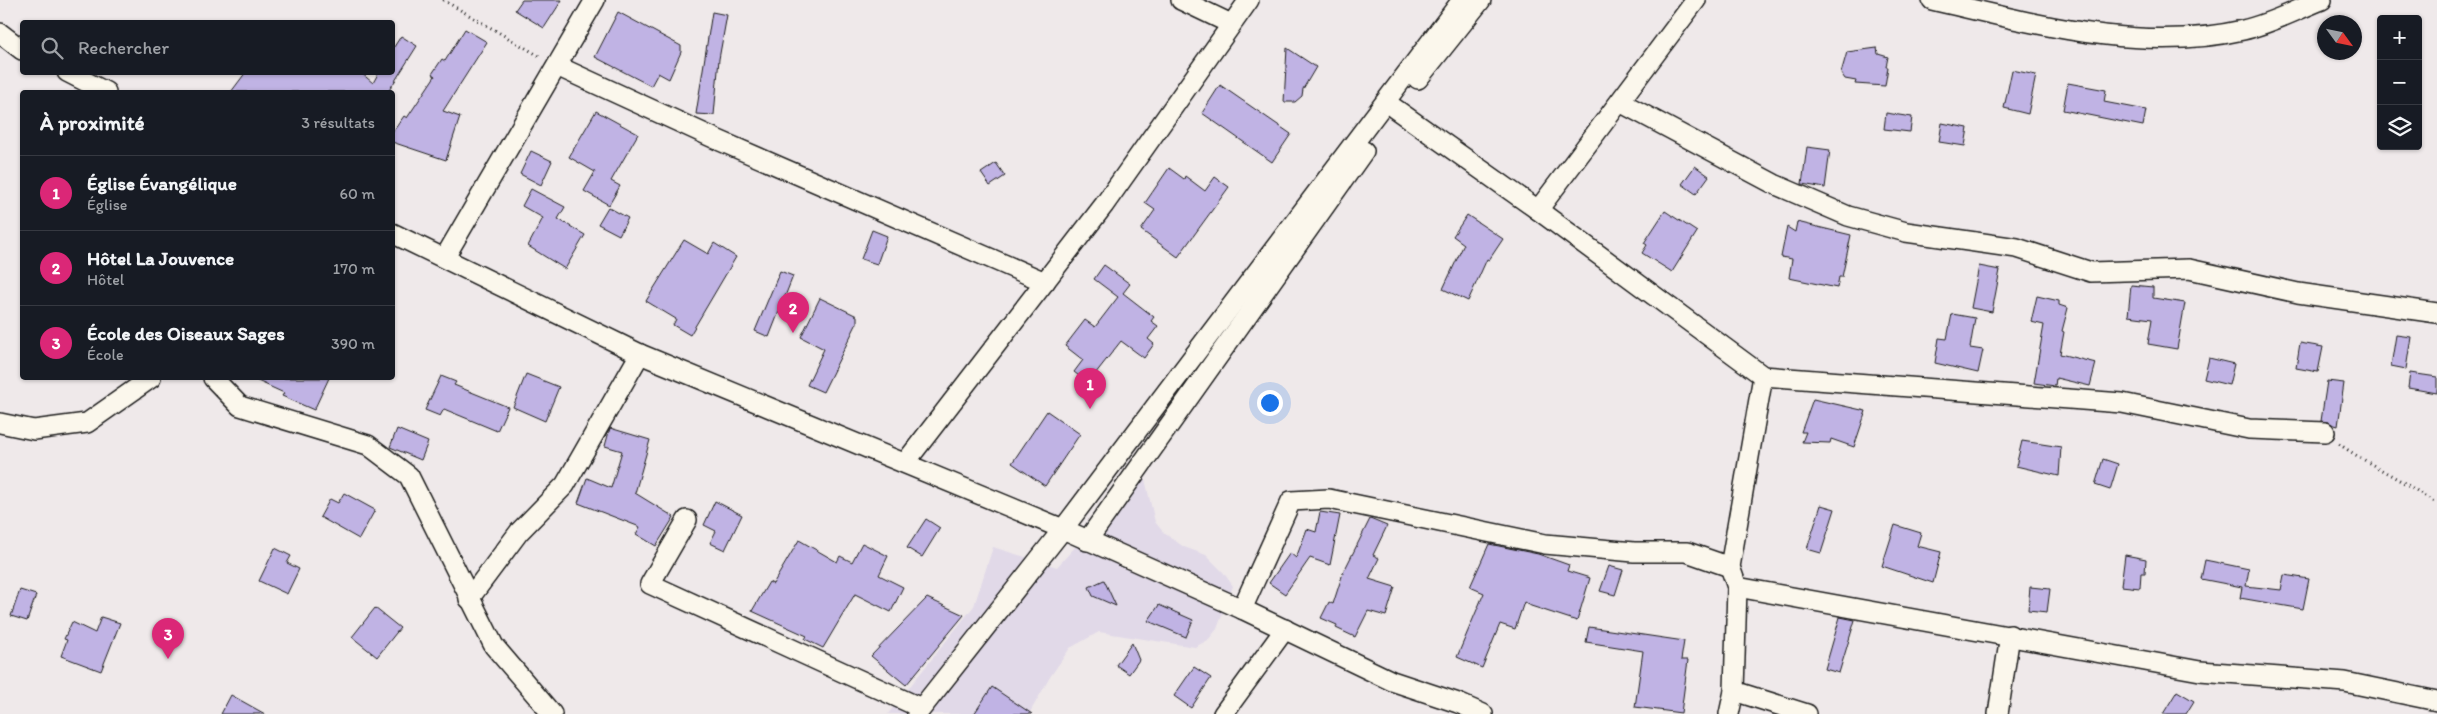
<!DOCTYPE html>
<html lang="fr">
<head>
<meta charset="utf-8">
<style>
	body { margin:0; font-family:Itim,sans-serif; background:#242831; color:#f1f3f6 }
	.controls { position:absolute; right:15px; top:15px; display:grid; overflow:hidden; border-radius:5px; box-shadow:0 1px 4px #0004 }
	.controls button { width:45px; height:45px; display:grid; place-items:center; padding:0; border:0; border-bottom:1px solid #363941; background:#171b24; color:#f1f3f6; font:25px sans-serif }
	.compass { position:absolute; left:2317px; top:15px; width:45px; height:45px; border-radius:50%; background:#171b24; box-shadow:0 1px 4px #0004; rotate:123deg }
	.you { position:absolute; left:1269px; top:402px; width:18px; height:18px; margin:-12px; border:4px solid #fff; border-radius:50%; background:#1a73e8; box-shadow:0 0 0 8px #1a73e833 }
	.badge { display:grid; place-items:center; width:32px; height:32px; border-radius:50%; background:#db2777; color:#fff; font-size:16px; font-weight:700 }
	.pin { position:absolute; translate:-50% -41px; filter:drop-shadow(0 1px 2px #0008) }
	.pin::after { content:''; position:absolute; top:26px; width:18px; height:15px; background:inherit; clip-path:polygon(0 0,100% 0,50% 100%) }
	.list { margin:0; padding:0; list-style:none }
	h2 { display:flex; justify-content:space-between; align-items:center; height:65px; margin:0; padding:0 20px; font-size:21px }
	h2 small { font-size:16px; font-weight:400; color:#9ea1a6 }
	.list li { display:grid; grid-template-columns:32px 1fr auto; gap:15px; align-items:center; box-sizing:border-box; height:75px; padding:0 20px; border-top:1px solid #363941 }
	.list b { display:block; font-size:19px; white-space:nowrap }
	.list p { margin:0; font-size:16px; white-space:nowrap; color:#9ea1a6 }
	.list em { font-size:16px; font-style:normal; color:#9ea1a6 }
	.icon { flex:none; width:28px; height:28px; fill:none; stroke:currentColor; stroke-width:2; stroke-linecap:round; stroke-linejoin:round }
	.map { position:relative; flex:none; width:2437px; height:714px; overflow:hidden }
	.search { position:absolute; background:#171b24; box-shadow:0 1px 4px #0004; left:20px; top:20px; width:375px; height:55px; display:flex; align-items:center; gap:12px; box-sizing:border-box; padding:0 18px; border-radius:5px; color:#9ea1a6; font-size:19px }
	.panel { position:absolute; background:#171b24; box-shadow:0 1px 4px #0004; left:20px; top:90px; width:375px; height:290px; border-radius:5px }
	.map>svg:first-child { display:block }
	.built { fill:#e1d9e8 }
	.building { fill:#c0b3e4; stroke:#1c1c1c }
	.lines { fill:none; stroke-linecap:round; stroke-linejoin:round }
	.street-casing { stroke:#1c1c1c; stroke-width:22 }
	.path { stroke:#1c1c1c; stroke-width:3; stroke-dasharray:1 4; stroke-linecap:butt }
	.street { stroke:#fbf7ec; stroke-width:19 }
</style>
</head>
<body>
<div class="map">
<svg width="2437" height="714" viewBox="0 0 2437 714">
	<rect width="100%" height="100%" fill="#efe9ea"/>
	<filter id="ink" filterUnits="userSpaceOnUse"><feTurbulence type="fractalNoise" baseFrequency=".02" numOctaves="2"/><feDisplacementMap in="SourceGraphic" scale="10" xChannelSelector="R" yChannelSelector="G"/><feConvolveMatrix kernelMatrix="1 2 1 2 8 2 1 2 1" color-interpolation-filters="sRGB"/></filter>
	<g filter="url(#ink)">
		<polygon class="built" points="1144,475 1155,522 1164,533 1184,547 1206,555 1223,572 1233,586 1217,629 1208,640 1195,647 1099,632 1070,648 1050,677 1029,714 888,714 974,606 993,547 1057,567 1117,501"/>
		<g class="building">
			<polygon points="522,0 562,0 544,28 515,10"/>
			<polygon points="618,12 681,46 681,52 669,79 658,73 651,86 595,57"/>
			<polygon points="712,12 727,15 719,59 714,115 696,114"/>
			<polygon points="465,29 487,42 443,111 460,117 446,160 392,142 392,133 404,116 407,118 435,76 432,74 442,59 445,61"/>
			<polygon points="401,36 417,46 388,92 231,92 246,72 360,72 373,83 379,72 392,72 392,50"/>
			<polygon points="1287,48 1316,67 1303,89 1302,96 1295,102 1284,102"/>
			<polygon points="1877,48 1878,54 1888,57 1886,67 1888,67 1885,86 1855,84 1856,81 1845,79 1841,73 1847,52"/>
			<polygon points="2012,70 2036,75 2028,114 2004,108"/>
			<polygon points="2068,83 2106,90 2104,102 2146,110 2143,126 2063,110"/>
			<polygon points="1220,85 1291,134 1272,162 1202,113"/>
			<polygon points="596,111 638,134 611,181 620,186 609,205 584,191 595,172 569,157"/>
			<polygon points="1886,113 1912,117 1910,132 1884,129"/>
			<polygon points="1942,123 1968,128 1965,146 1939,142"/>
			<polygon points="1807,147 1830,150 1825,188 1802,184"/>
			<polygon points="531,151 552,161 541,185 520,174"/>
			<polygon points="996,163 1005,176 990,186 981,173"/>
			<polygon points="1695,166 1709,176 1696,194 1682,184"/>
			<polygon points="1169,168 1184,179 1185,176 1205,191 1215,177 1229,187 1178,257 1141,230 1155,210 1145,203"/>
			<polygon points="531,189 565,207 558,219 585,235 565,269 528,246 543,218 522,206"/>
			<polygon points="608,207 628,218 619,235 598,224"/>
			<polygon points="1665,211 1697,232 1672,272 1642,253 1647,245 1644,243"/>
			<polygon points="1467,215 1503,239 1489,260 1487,259 1468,301 1443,289 1464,244 1453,236"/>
			<polygon points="1797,222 1851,235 1842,277 1839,277 1837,288 1789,278 1792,259 1781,257 1787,227 1795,232"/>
			<polygon points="872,230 887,236 877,264 861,259"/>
			<polygon points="684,240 708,254 714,243 736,257 690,335 673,325 676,319 646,301"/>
			<polygon points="1104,265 1130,284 1123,293 1154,317 1151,321 1158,326 1148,339 1154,344 1144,358 1121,341 1088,383 1074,372 1083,360 1065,346 1085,320 1095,327 1118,297 1094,279"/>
			<polygon points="1979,266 2000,270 1992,312 1971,308"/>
			<polygon points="780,271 793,276 769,337 755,331"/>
			<polygon points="2131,285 2153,287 2153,298 2185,303 2177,349 2148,344 2152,319 2128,316"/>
			<polygon points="2037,296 2059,301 2059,305 2068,308 2062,331 2064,332 2060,354 2096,363 2090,386 2056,378 2055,386 2034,383 2044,325 2031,322"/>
			<polygon points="820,298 857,316 857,323 823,392 807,385 824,349 801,337"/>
			<polygon points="1952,314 1975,318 1970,348 1983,350 1978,373 1935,363 1939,338 1947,339"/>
			<polygon points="2396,335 2411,337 2406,369 2391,366"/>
			<polygon points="2300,343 2323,347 2318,372 2296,368"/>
			<polygon points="2209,358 2234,364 2229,385 2204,379"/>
			<polygon points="2410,373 2437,377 2437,393 2408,388"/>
			<polygon points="526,374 559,387 545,421 513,407"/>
			<polygon points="441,376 456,382 454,385 508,407 497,431 444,409 440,416 425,410"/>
			<polygon points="251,378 329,378 314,410 282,396 284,393"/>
			<polygon points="2327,381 2344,383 2338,426 2321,421"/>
			<polygon points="1813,399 1866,411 1854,447 1831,439 1830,443 1802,442 1806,432 1801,432"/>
			<polygon points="1047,411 1080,434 1045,486 1012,463"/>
			<polygon points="610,428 650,440 635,493 674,517 656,546 636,534 640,527 578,503 587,478 611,488 622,451 605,446"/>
			<polygon points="397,429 428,442 421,460 390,447"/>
			<polygon points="2022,441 2061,447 2059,476 2016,466"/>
			<polygon points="2103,459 2118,464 2110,490 2095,485"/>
			<polygon points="344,493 375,510 359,539 320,517 330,499 338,503"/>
			<polygon points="715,501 742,515 725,550 710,543 716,531 704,525"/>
			<polygon points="1821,505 1835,509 1821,553 1807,549"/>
			<polygon points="1320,512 1340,515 1330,565 1310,558 1285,594 1269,583 1290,553 1296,558 1307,529 1316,532"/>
			<polygon points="926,519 940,528 922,557 907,548"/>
			<polygon points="1370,519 1387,526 1373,555 1379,558 1369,579 1395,587 1386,616 1368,611 1355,637 1336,628 1337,625 1321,618 1329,602 1333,604 1343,573"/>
			<polygon points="1895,525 1921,533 1917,546 1941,552 1933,583 1882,566"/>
			<polygon points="799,540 837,562 840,556 852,562 862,543 888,556 879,575 903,587 891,612 855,594 823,648 805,639 807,636 752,611 769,582 773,584"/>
			<polygon points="1489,544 1538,554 1569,565 1567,571 1590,578 1577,621 1531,606 1524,602 1515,629 1500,624 1482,668 1457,657 1484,593 1470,587"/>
			<polygon points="275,548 291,556 287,563 299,569 287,594 259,581"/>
			<polygon points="2125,555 2146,559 2145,573 2141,573 2140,588 2121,586"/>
			<polygon points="2205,560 2249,569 2246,586 2281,590 2284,575 2309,579 2303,609 2240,598 2242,587 2201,579"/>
			<polygon points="1609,566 1623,570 1615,595 1600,591"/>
			<polygon points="1104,580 1116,606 1093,596 1089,587"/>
			<polygon points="2030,587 2050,589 2047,612 2028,610"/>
			<polygon points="20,590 36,595 27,621 11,616"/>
			<polygon points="927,598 964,615 906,685 871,656"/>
			<polygon points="1159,605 1193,620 1186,637 1148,621"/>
			<polygon points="375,608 400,628 377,657 352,637"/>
			<polygon points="101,617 120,623 101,671 61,656 67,640 64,639 72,622 95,633"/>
			<polygon points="1840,617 1855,620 1839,673 1825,669"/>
			<polygon points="1589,627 1684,641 1681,660 1688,660 1681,713 1635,707 1643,651 1586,642"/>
			<polygon points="1132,643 1139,660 1129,674 1116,665"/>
			<polygon points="1194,667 1211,678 1191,708 1174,696"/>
			<polygon points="992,687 1032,714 974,714"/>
			<polygon points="2177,691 2194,701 2186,714 2163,714"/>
			<polygon points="231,695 265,714 221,714"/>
		</g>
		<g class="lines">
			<defs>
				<g id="street">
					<polyline points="1181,0 1231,24"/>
					<path d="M1932,0C2033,23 2140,54 2243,30C2270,24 2296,10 2322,0"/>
					<polyline points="0,33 22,50"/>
					<polyline points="557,66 718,140 1045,282"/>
					<polyline points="67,72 106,92"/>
					<polyline points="1418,79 1481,0"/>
					<polyline points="1620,102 1774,184 1848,216 1906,232 2017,248 2091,272 2189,269 2298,293 2437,313"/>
					<polyline points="1394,108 1538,210 1763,376 2122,403 2249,429 2325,432"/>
					<polyline points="1538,210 1696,0"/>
					<polyline points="392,233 640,354 1063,529 1242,609 1392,681 1458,703 1483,714"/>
					<polyline points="445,257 595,0"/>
					<polyline points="213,378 240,406 368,445 409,476 494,646 552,714"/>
					<polyline points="0,423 34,430 87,423 151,378"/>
					<polyline points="905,463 1104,205 1249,0"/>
					<polyline points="687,520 650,584 921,708"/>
					<polyline points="1087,541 1364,151"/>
					<polyline points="1737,587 2200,671 2345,682 2437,701"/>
					<polyline points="469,599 519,532 565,485 640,354"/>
					<polyline points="1242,609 1291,501 1329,499 1545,544 1634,552 1687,552 1730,567"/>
					<polyline points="1734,691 1807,714"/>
					<polyline points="917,714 1063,529 1462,0"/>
					<polyline points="1223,714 1285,629"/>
					<polyline points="1729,714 1734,691 1737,587 1730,567 1763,376"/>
					<polyline points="1998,714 2010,635"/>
				</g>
			</defs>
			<use href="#street" class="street-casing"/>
			<g class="path">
				<polyline points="443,0 541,57"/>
				<path d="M2339,444C2369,465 2402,479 2432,501L2437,502"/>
			</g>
			<use href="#street" class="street"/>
		</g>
	</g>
</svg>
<div class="controls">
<button>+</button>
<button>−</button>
<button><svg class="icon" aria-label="layers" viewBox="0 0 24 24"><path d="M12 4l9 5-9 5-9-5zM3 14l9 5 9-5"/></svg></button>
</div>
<svg class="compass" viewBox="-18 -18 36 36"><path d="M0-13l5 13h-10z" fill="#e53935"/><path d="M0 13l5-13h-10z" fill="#9ea1a6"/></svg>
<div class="you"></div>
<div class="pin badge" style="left:1090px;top:409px">1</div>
<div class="pin badge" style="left:793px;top:333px">2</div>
<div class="pin badge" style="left:168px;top:659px">3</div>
<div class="search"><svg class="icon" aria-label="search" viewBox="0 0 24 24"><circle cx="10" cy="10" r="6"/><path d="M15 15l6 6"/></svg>Rechercher</div>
<section class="panel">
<h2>À proximité<small>3 résultats</small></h2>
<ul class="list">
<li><span class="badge">1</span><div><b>Église Évangélique</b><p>Église</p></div><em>60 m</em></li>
<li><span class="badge">2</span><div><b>Hôtel La Jouvence</b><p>Hôtel</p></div><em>170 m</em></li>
<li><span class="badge">3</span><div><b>École des Oiseaux Sages</b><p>École</p></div><em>390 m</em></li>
</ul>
</section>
</div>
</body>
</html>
